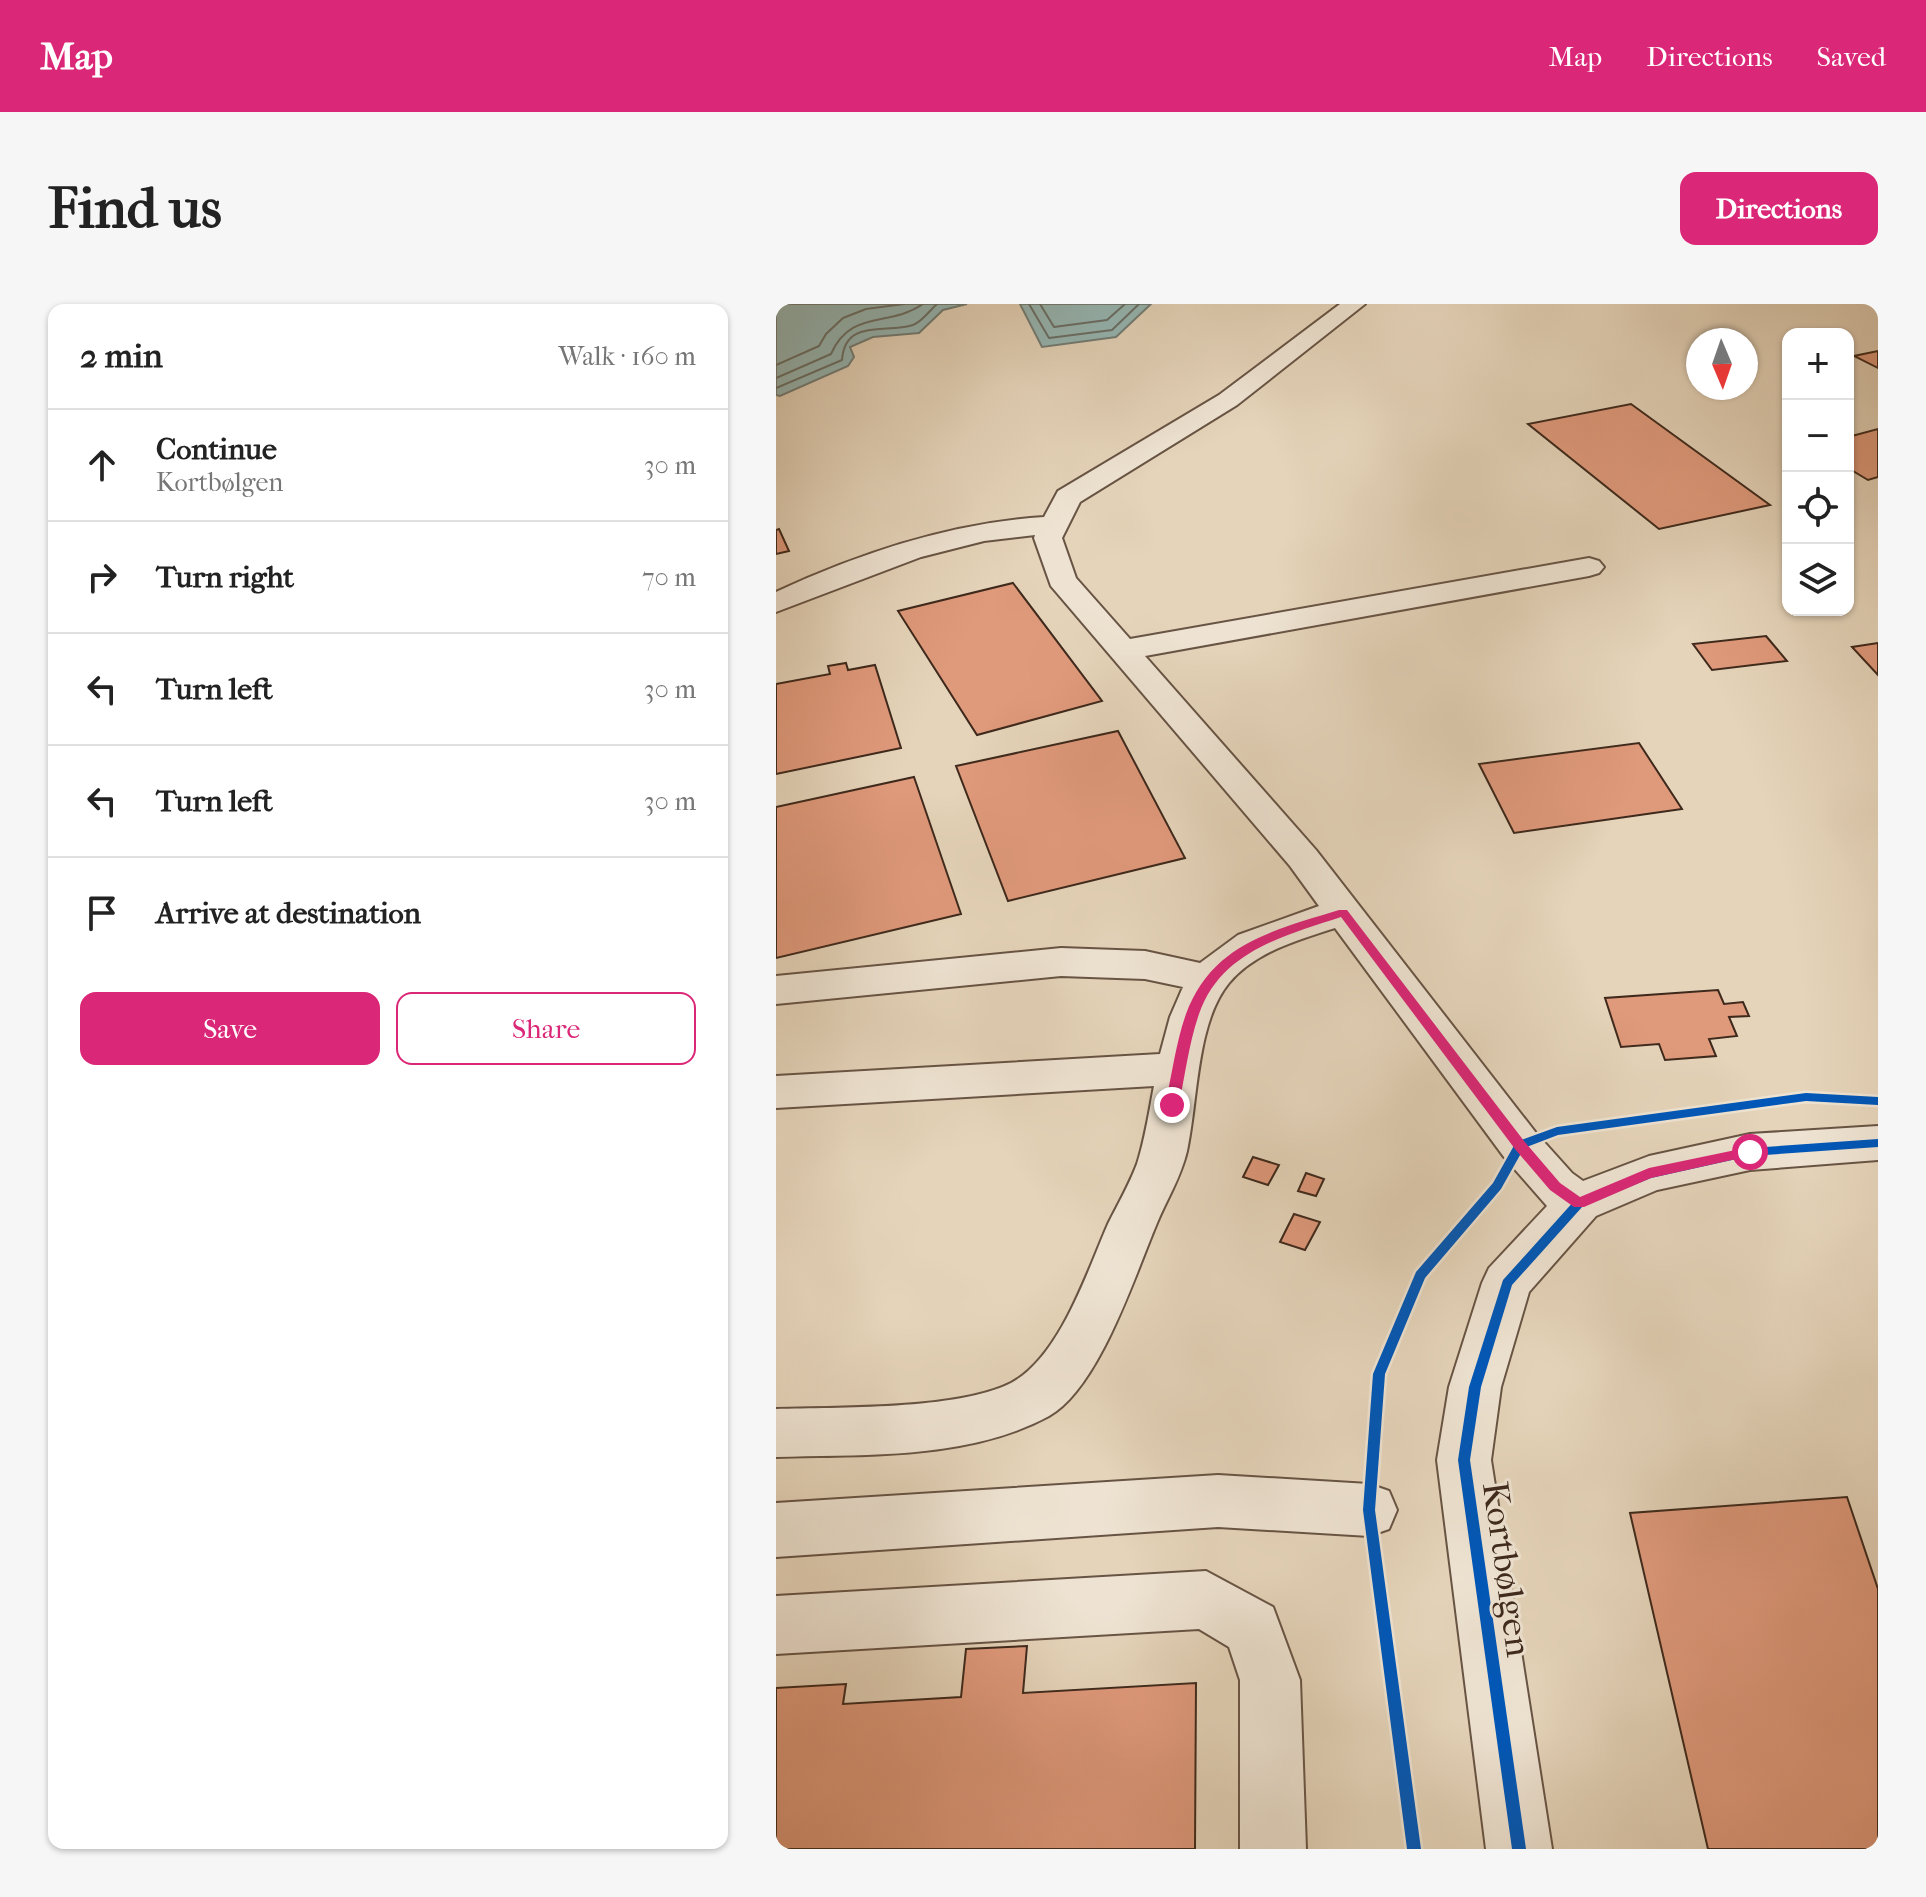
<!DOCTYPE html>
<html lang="en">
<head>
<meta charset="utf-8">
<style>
	body { margin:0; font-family:"IM FELL French Canon",serif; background:#f6f6f6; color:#222 }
	.controls { position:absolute; right:24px; top:24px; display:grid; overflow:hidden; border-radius:16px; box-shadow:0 2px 6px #0004 }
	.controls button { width:72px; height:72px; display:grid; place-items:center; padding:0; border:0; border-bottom:2px solid #e0e0e0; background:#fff; color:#222; font:40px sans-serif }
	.compass { position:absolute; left:910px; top:24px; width:72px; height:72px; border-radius:50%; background:#fff; box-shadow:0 2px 6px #0004; rotate:178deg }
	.stop { position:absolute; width:24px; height:24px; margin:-18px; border:6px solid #db2777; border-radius:50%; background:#fff }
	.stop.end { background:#db2777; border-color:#fff; box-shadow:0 2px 8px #0008 }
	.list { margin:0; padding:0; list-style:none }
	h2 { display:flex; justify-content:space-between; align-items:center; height:104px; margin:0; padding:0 32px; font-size:34px }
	h2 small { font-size:26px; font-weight:400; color:#767676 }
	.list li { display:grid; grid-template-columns:52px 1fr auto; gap:24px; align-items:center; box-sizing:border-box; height:112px; padding:0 32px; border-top:2px solid #e0e0e0 }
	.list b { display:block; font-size:30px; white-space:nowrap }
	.list p { margin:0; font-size:26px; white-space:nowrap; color:#767676 }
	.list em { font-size:26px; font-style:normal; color:#767676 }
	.actions { display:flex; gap:16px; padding:24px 32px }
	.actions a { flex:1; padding:18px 0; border:2px solid #db2777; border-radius:16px; text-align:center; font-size:28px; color:#db2777 }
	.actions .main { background:#db2777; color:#fff }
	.icon { flex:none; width:44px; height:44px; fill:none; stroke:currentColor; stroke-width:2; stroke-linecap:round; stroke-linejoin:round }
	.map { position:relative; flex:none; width:1102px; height:1545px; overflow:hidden; border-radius:16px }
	header { display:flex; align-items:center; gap:48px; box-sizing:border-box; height:112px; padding:0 40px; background:#db2777; color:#fff }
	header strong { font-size:38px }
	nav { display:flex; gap:44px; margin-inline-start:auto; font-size:28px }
	.intro { display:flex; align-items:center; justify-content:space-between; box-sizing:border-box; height:192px; padding:0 48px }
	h1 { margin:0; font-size:56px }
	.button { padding:20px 36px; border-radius:16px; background:#db2777; color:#fff; font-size:28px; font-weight:700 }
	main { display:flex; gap:48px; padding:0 48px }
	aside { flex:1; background:#fff; border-radius:16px; box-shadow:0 2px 6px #0004 }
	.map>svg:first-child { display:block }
	.water { fill:#96b7b4; stroke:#737e77; stroke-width:2 }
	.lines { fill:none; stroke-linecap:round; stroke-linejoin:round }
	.shore { stroke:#6a7068; stroke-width:2 }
	.building { fill:#df997b; stroke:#3e291c; stroke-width:2 }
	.minor-casing { stroke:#685444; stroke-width:4 }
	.minor { fill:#eee3d2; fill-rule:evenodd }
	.cycleway-casing { stroke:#eee3d2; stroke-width:5 }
	.cycleway { fill:#0057b8; fill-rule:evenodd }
	.route { fill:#db2777 }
	.labels { text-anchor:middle; stroke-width:6; stroke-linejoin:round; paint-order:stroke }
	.near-street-label { font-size:36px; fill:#3e291c; stroke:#eee3d2 }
</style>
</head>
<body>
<header>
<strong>Map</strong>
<nav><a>Map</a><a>Directions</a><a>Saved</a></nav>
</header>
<div class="intro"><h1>Find us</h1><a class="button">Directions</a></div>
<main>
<aside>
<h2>2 min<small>Walk · 160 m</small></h2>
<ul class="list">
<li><svg class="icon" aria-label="ahead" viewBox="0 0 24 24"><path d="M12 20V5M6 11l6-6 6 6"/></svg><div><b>Continue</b><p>Kortbølgen</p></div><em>30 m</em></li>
<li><svg class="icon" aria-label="right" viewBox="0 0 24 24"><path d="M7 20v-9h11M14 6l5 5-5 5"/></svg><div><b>Turn right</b></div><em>70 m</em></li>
<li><svg class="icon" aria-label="left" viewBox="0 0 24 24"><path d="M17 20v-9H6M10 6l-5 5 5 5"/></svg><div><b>Turn left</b></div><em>30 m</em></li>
<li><svg class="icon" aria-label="left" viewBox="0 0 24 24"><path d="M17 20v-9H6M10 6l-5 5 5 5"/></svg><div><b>Turn left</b></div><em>30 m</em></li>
<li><svg class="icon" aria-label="arrive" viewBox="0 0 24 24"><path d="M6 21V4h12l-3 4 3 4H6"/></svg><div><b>Arrive at destination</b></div></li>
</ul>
<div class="actions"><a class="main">Save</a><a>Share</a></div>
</aside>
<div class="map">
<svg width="1102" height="1545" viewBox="0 0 1102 1545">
	<rect width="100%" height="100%" fill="#e5d4ba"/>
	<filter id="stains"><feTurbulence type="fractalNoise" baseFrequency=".0025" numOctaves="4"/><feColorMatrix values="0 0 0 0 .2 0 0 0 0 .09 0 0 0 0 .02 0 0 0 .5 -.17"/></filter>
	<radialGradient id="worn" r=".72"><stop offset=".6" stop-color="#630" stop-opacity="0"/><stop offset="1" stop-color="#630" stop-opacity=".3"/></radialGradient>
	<g class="water">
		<polygon points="0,0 191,0 167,6 143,29 97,33 74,43 78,53 72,62 4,92 0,91"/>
		<polygon points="244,0 375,0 340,33 266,43"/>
	</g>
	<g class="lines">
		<g class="shore">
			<polyline points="253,0 273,34 336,26 363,0"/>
			<polyline points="264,0 278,23 331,16 349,0"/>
			<polyline points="0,61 43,42 50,30 67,14 90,5 128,0"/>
			<path d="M0,74L55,50C75,5 112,24 147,0"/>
			<path d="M0,84L66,56C69,14 110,30 137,21C146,18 154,6 161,0"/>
		</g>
	</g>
	<g class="building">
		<polygon points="1102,47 1102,64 1078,52"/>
		<polygon points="855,100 994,201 883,225 752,120"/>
		<polygon points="1102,125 1102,173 1092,176 1072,164 1072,133"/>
		<polygon points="3,225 13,247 0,250 0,226"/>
		<polygon points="237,279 326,397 201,431 122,307"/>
		<polygon points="990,332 1011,357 936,366 917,340"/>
		<polygon points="1102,339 1102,371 1076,343"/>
		<polygon points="70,359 72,366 99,361 125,444 0,470 0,380 54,370 52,362"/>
		<polygon points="342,427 409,554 232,597 180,462"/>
		<polygon points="863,439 906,505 738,529 703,460"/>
		<polygon points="138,473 185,610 0,654 0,503"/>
		<polygon points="942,686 948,700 967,698 973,712 953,713 961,732 933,735 940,752 889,756 883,740 845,743 829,694"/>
		<polygon points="477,853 503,861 492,881 467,873"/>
		<polygon points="530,869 548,875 540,892 522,887"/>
		<polygon points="518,910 544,918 529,946 504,938"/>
		<polygon points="1071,1193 1102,1285 1102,1545 932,1545 854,1209"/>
		<polygon points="251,1342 247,1389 420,1379 419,1545 0,1545 0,1384 70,1380 67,1400 185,1393 190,1345"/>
	</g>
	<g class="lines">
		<defs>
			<g id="minor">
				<path d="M564,0H589L461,101L304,198L286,234L300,274L354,335L813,254L823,257L828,263L823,269L813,272L369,352L540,546L760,829L796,869L807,877L873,852L974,830L1102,822V856L974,866L881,886L820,912L753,988L725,1083L715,1156L776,1545H710L661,1156L673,1083L706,979L713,964L771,902L728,853L559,624C522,636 479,648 453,679C420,719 422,797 411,847C405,873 391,895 381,919C359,971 323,1084 273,1112C192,1156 89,1150 0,1153V1105C61,1103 182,1106 235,1079C284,1053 311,968 332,920C342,900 353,881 361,860C369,835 373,808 378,782L0,804V772L384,750L394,713L407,683L369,675L285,672L0,700V672L285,644L369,647L424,659L462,631L543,602L514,562L275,282L258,234L259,231L208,237L145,253L0,308V288C84,249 175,219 268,213L282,187L443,91Z"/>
				<polygon points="442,1171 593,1180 613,1187 621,1206 613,1225 593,1232 442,1223 0,1253 0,1199"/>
				<polygon points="430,1267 497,1303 524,1376 530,1545 464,1545 464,1376 453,1343 423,1325 0,1350 0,1292"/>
			</g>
		</defs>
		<use href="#minor" class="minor-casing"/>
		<use href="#minor" class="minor"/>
		<defs>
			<g id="cycleway">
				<polygon points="1030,789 1102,793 1102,801 1030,797 782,831 748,844 725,885 649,974 609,1070 599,1206 645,1545 631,1545 587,1206 597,1070 640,968 717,879 740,838 781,823"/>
				<polygon points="1102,835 1102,843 974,852 875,874 807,902 736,981 705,1083 694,1156 750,1545 736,1545 682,1156 693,1083 727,976 799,896 869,867 974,844"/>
			</g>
		</defs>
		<use href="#cycleway" class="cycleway-casing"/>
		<use href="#cycleway" class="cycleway"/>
	</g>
	<path class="route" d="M563,606H571L748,837L784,879L804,893L873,864L974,843L978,844V851L875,874L808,903H798L774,886L739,845L565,613C508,632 445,647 423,710C413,739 409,771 403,801L396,806L391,804L389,801C396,771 400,738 410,710C436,639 499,626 563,606Z"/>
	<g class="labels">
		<g class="near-street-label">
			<text transform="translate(732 1265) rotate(82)" y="13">Kortbølgen</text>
		</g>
	</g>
	<rect width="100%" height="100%" filter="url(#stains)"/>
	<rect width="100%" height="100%" fill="url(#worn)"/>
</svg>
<div class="controls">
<button>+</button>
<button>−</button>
<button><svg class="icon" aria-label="locate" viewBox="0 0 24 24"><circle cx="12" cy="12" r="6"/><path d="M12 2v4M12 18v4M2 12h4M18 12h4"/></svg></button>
<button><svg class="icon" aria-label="layers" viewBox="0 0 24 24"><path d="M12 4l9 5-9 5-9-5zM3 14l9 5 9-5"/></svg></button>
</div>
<svg class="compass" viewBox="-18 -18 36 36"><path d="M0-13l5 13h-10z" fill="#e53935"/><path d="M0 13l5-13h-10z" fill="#767676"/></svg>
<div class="stop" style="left:974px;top:848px"></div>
<div class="stop end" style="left:396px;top:801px"></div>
</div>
</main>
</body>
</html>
